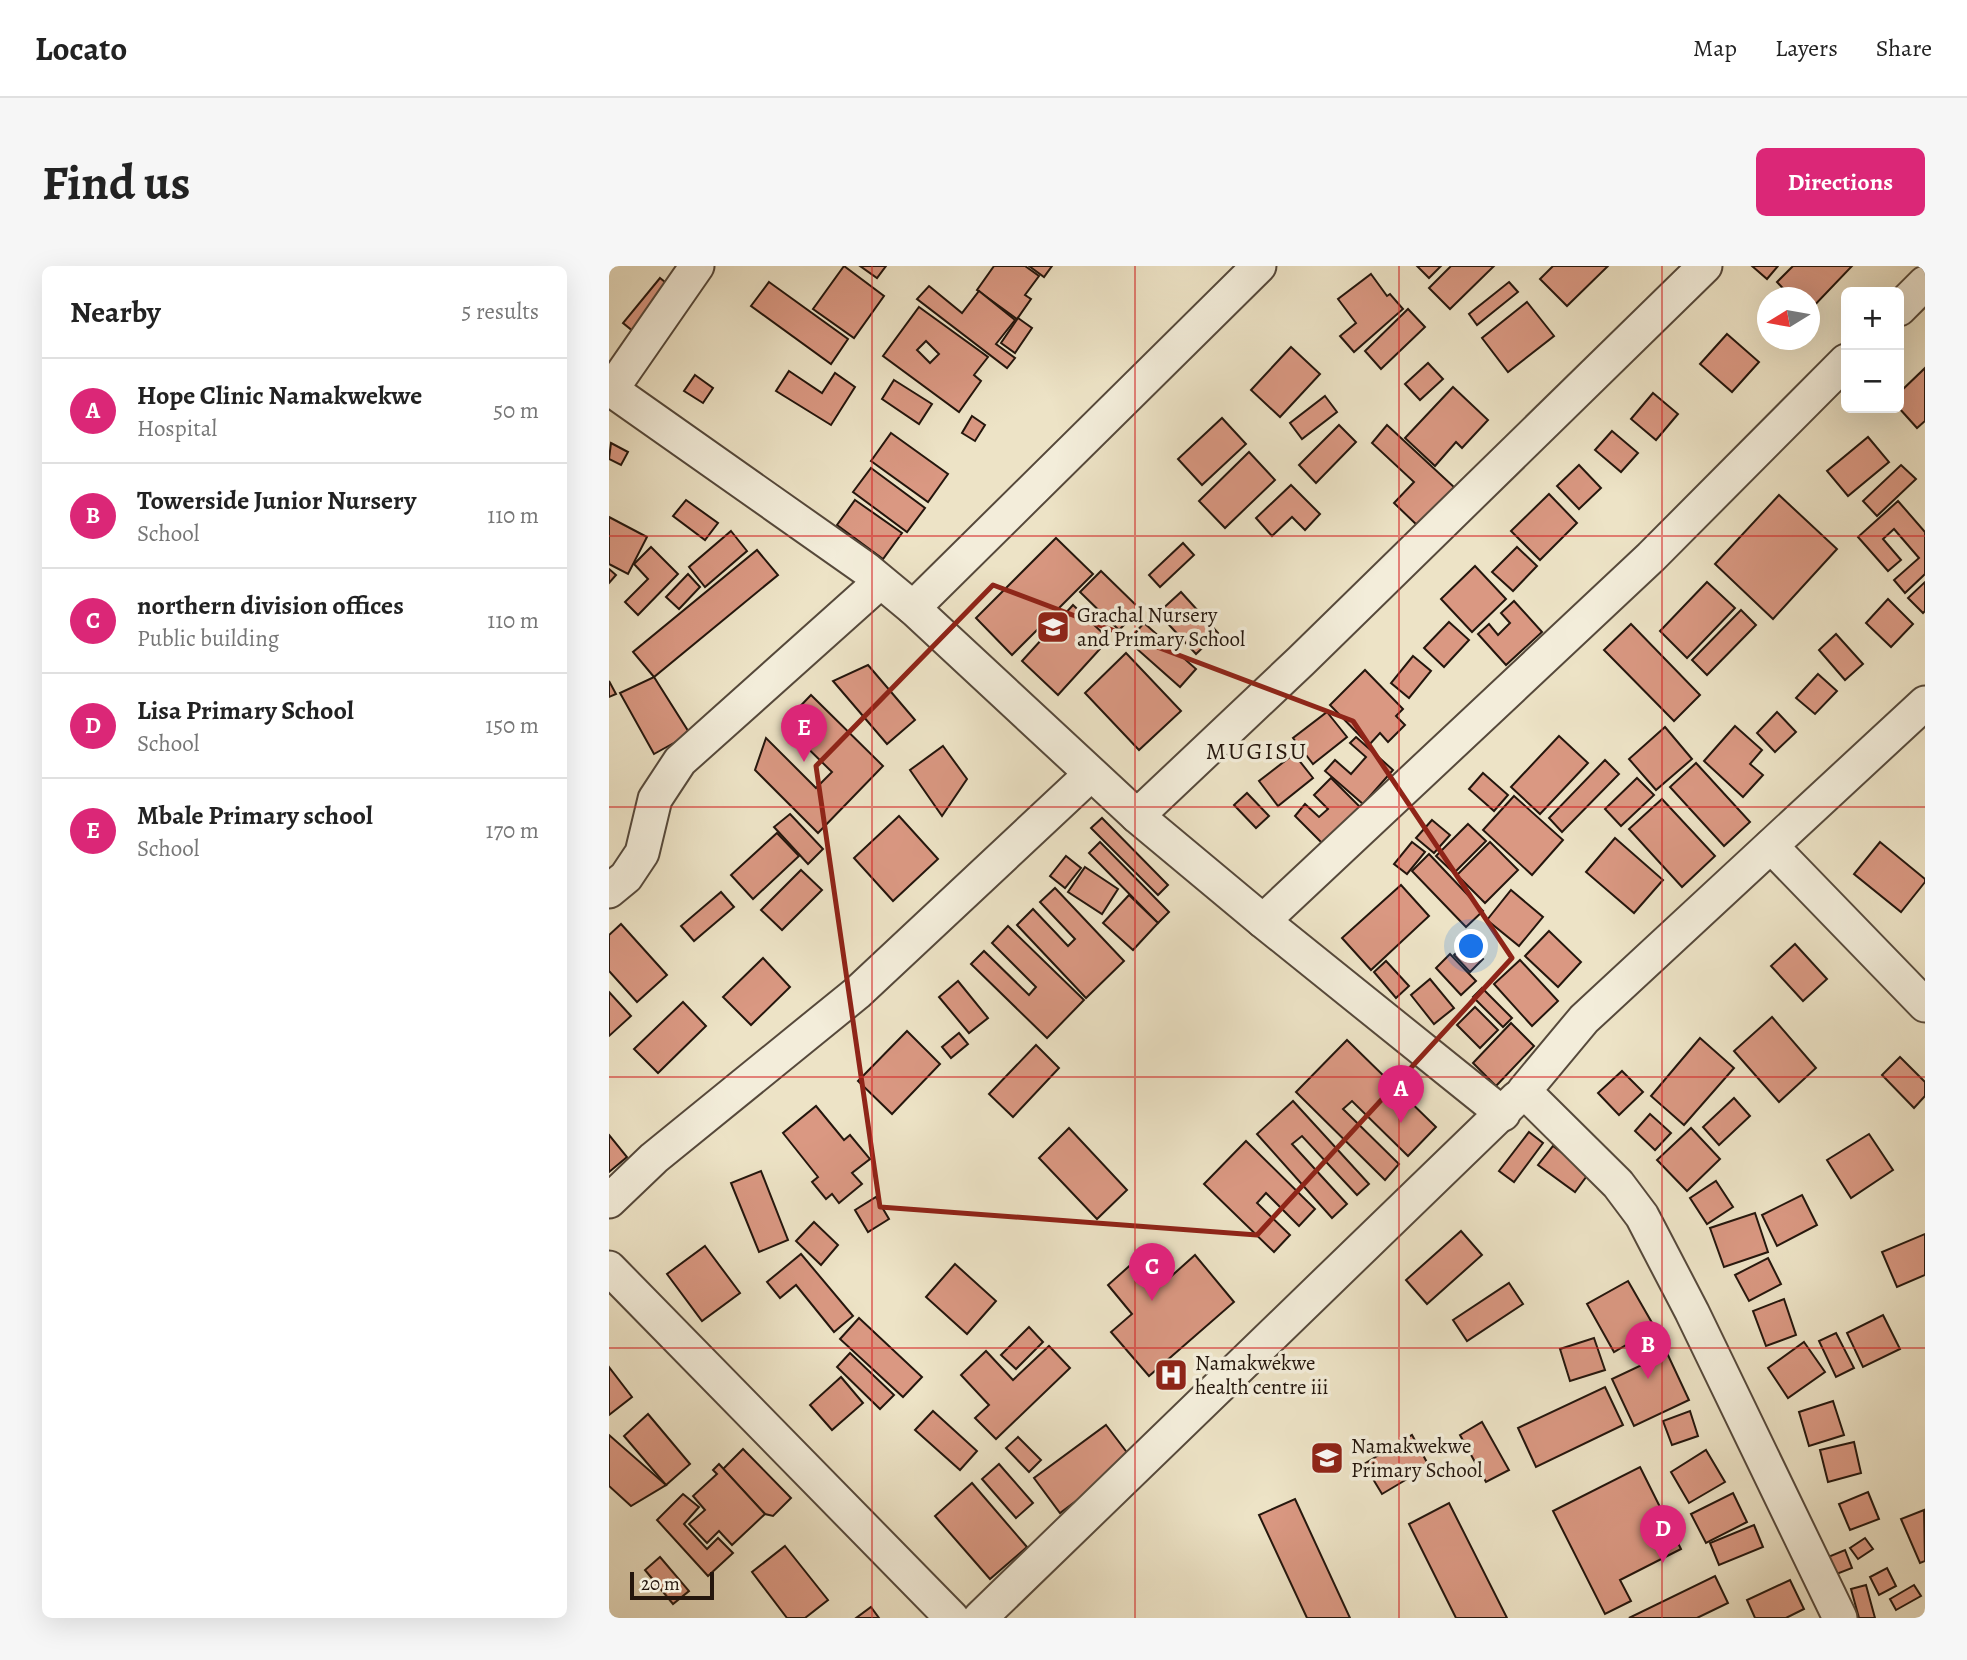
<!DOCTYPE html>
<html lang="en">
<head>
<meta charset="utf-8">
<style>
	body { margin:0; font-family:Alegreya,serif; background:#f6f6f6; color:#222 }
	.controls { position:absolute; right:21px; top:21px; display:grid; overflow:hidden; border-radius:10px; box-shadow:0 7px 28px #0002 }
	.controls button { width:63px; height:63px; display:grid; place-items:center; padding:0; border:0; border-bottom:2px solid #e0e0e0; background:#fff; color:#222; font:35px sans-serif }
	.compass { position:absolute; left:1148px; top:21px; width:63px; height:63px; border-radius:50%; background:#fff; box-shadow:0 7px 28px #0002; rotate:259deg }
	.scale { position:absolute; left:21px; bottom:18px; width:84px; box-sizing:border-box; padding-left:7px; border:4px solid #24160d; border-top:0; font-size:19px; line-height:24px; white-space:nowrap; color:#24160d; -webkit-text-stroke:5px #f3edda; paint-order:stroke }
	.you { position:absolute; left:863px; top:681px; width:24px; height:24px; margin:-18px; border:5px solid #fff; border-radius:50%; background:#1a73e8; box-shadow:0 0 0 10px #1a73e833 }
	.badge { display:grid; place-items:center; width:46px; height:46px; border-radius:50%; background:#db2777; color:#fff; font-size:23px; font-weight:700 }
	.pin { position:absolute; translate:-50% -58px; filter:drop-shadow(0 2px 4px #0008) }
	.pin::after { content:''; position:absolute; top:37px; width:24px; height:21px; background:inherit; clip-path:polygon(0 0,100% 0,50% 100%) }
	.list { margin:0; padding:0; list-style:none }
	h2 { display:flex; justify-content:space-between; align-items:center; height:91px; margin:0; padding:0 28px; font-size:30px }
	h2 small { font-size:23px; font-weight:400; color:#767676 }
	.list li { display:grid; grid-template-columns:46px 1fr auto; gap:21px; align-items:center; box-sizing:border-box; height:105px; padding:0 28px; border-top:2px solid #e0e0e0 }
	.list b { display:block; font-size:26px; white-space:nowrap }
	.list p { margin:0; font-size:23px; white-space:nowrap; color:#767676 }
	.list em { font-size:23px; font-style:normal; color:#767676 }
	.map { position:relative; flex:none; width:1316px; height:1352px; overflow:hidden; border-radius:10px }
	header { display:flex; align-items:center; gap:42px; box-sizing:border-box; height:98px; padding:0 35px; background:#fff; border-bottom:2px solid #e0e0e0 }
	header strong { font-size:33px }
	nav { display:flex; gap:38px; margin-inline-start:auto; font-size:24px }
	.intro { display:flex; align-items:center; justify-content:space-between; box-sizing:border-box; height:168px; padding:0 42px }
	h1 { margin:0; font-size:49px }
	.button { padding:18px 32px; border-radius:10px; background:#db2777; color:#fff; font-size:24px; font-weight:700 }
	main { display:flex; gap:42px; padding:0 42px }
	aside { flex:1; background:#fff; border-radius:10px; box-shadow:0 7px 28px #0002 }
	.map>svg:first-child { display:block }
	.building { fill:#da9882; stroke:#24160d; stroke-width:2; fill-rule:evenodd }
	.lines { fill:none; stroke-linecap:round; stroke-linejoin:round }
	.street-casing { stroke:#56493b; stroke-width:37 }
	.street { stroke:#f3edda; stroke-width:33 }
	.marked { fill:none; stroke:#8f2418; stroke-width:5; stroke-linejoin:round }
	.grid { fill:none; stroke:#d62828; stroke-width:2; stroke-opacity:0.55 }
	.labels { text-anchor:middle; stroke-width:7; stroke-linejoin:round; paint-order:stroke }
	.poi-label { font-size:21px; fill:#24160d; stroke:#f3edda; text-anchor:start }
	.quarter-label { font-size:24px; letter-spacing:2px; fill:#24160d; stroke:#f3edda }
</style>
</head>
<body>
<header>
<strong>Locato</strong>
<nav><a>Map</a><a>Layers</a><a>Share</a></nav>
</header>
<div class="intro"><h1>Find us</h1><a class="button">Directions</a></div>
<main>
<aside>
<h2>Nearby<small>5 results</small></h2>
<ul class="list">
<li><span class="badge">A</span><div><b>Hope Clinic Namakwekwe</b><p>Hospital</p></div><em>50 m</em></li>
<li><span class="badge">B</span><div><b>Towerside Junior Nursery</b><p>School</p></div><em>110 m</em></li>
<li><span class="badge">C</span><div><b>northern division offices</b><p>Public building</p></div><em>110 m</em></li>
<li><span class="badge">D</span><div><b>Lisa Primary School</b><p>School</p></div><em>150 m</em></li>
<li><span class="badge">E</span><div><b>Mbale Primary school</b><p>School</p></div><em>170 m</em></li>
</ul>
</aside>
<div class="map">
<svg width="1316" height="1352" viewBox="0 0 1316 1352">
	<rect width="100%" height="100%" fill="#ede3c6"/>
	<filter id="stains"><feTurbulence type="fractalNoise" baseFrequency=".00286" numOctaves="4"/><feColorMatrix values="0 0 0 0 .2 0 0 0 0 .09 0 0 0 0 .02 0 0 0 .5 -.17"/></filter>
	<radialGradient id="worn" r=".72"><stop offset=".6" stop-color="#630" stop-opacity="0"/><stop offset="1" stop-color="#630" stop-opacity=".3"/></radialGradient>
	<g class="building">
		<polygon points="235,0 275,30 245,72 204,43"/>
		<polygon points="251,0 277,0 268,12"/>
		<polygon points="385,0 416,0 430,10 416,29 422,33 408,53 368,24"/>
		<polygon points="420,0 443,0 435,11"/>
		<polygon points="808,0 832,0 820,12"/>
		<polygon points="842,0 885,0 841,43 820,22"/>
		<polygon points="944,0 999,0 958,40 931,13"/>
		<polygon points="1143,0 1169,0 1158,13"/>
		<polygon points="1184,0 1243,0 1200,45 1200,32 1183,32 1168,16"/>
		<polygon points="762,8 778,30 781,28 794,43 745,86 731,70 747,57 729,33"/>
		<polygon points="51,12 67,25 30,70 14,57"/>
		<polygon points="160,16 239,73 222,98 142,40"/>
		<polygon points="900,16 909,26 868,59 860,48"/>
		<polygon points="320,20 353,47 370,25 406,54 387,78 406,92 398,102 308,33"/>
		<polygon points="918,36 945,70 899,106 873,72"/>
		<path d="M310,41L379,91L365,109L372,115L350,146L274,90ZM317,75L330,88L321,97L308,84Z"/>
		<polygon points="799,43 816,61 772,103 756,85"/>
		<polygon points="409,52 423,62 406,87 392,77"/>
		<polygon points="1118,68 1150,96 1123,126 1091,98"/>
		<polygon points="682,81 711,108 671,151 642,124"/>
		<polygon points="819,97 834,113 811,134 796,118"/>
		<polygon points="1316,102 1316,155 1308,162 1290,142 1290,127"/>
		<polygon points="180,105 213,127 226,107 246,121 222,159 167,125"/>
		<polygon points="86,109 104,122 94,137 75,125"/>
		<polygon points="285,114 323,138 310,158 273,133"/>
		<polygon points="844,121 879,154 853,182 847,176 826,200 796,172"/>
		<polygon points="1044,127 1069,148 1047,174 1022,153"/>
		<polygon points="716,130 728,146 693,173 681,157"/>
		<polygon points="363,150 376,159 366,175 353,167"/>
		<polygon points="613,152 637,178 593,219 569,193"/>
		<polygon points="730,159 747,176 707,217 690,199"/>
		<polygon points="778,159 846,222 810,261 785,237 805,216 763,177"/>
		<polygon points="1003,165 1029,187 1012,206 986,184"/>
		<polygon points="282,167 339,208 319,236 262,195"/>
		<polygon points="1259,171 1280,196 1239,230 1218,205"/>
		<polygon points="2,177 19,186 12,199 0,193"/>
		<polygon points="640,186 666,214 616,262 590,235"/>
		<polygon points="970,199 992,222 970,243 948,220"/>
		<polygon points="1292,199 1307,213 1268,250 1254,235"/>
		<polygon points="262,202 316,242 298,266 244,226"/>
		<polygon points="682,219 711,248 696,264 683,251 663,270 647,252"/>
		<polygon points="940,228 968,257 931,294 902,265"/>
		<polygon points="1170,229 1228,283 1164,353 1106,298"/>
		<polygon points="77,234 109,257 96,274 64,250"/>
		<polygon points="246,234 293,267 274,293 228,259"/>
		<polygon points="1289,235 1316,266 1316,308 1296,327 1285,314 1310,292 1285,263 1274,273 1292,294 1279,305 1249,271"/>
		<polygon points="0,251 38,271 19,308 0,298"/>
		<polygon points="122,265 138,285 96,321 80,301"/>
		<polygon points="447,272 484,308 403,389 367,352"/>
		<polygon points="574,277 585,289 551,321 540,309"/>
		<polygon points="42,281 69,308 29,349 16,336 39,313 25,298"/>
		<polygon points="908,281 928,300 904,325 883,306"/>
		<polygon points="148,284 169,309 45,411 24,386"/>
		<polygon points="866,300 897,333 863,366 832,333"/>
		<polygon points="0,303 7,309 0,317"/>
		<polygon points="492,305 531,343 510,364 471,326"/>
		<polygon points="79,308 91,321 70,343 57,331"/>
		<polygon points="1098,316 1126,342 1078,392 1051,365"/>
		<polygon points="1316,316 1316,345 1314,347 1299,332"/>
		<polygon points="572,326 609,367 587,388 549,347"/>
		<polygon points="1279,333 1304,358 1282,381 1257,357"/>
		<polygon points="905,335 933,366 897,399 869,368 880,358 889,369 901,357 892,347"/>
		<polygon points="464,339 500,373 449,429 413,395"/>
		<polygon points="1132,344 1147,359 1098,409 1083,394"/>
		<polygon points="840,356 860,374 835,401 815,382"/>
		<polygon points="535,357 587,403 571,421 519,375"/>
		<polygon points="1022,358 1091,429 1065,455 995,384"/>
		<polygon points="1227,368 1254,398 1236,414 1210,384"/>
		<polygon points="517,387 572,445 530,484 476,427"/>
		<polygon points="804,390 822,405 800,432 782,417"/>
		<polygon points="259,399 306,454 278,478 224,415"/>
		<polygon points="756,404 794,443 787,450 796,459 779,476 771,467 760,479 721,439"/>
		<polygon points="1209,408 1228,425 1206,448 1187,432"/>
		<polygon points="45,411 81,468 45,488 11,427"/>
		<polygon points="0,415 7,428 0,431"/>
		<polygon points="202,429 274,500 209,567 146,504 157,472 207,522 223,506 174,458"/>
		<polygon points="718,446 738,471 704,498 684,472"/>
		<polygon points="1168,446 1187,466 1166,486 1148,467"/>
		<polygon points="1126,460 1153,484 1141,498 1154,509 1134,531 1095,495"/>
		<polygon points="1056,461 1083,493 1047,524 1020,493"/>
		<polygon points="950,470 979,497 931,548 902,521"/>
		<polygon points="747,471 784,504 754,538 716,505 726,494 742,508 757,491 741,477"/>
		<polygon points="334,480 358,513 333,550 301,504"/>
		<polygon points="685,488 704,512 669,540 650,515"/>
		<polygon points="996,494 1010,508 953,566 940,552"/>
		<polygon points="1087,497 1141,556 1115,580 1061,521"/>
		<polygon points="874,507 899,529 885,545 860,523"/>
		<polygon points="722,512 753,543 717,581 686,550 696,538 710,551 719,543 705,529"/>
		<polygon points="1028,512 1045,529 1012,560 996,543"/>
		<polygon points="638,527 660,550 647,562 625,539"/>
		<polygon points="905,530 954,574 923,609 874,564"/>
		<polygon points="1053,533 1106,590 1073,621 1020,563"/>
		<polygon points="181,548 214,583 199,598 165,561"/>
		<polygon points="290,550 329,593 284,635 245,592"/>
		<polygon points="493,552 559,619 549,629 482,562"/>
		<polygon points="823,554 841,569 825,587 807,572"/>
		<polygon points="859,558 877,575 845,607 827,590"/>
		<polygon points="168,567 190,590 144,633 122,609"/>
		<polygon points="1006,572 1054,614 1025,647 977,606"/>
		<polygon points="491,576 560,646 549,657 480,587"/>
		<polygon points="803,576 816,586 798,608 785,598"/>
		<polygon points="881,576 909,604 876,637 848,609"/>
		<polygon points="1271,576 1316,613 1316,616 1292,646 1245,608"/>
		<polygon points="820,588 874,645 857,661 803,605"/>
		<polygon points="457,590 472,602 456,622 441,610"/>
		<polygon points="476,601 509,623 493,648 459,626"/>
		<polygon points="192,604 213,624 173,664 152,644"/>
		<polygon points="792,619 820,650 762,704 733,672"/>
		<polygon points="446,622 515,695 477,732 408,659 424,643 459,680 466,673 431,636"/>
		<polygon points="902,624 934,651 910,680 878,654"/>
		<polygon points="112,626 125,641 85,675 72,660"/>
		<polygon points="520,629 549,657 524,684 494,657"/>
		<polygon points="12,658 58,709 28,736 0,705 0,669"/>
		<polygon points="399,660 475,734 438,772 362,698 375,685 420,729 427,721 383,677"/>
		<polygon points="940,665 972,696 949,721 916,690"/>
		<polygon points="857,677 874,693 861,706 845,689"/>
		<polygon points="1186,678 1218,713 1194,735 1162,700"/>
		<polygon points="841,688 867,715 852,729 827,702"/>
		<polygon points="154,692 181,721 142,759 114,731"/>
		<polygon points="911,694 949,735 923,760 885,718"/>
		<polygon points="777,695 800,720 787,732 765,706"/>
		<polygon points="821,713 845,742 825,758 802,729"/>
		<polygon points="349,715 379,752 360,767 330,731"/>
		<polygon points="873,722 903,752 894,761 864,731"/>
		<polygon points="0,726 22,750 0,770"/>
		<polygon points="74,736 97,760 49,807 25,783"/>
		<polygon points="866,741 889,764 871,782 848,759"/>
		<polygon points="1163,751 1207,802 1170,836 1125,785"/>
		<polygon points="902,757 925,780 887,820 864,797"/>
		<polygon points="298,765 331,798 283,848 249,815"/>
		<polygon points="350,767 359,778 342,792 333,781"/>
		<polygon points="1091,772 1125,802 1075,859 1042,830"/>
		<polygon points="738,774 827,861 799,890 743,835 734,843 790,898 776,914 687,826"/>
		<polygon points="427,779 450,802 404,851 380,828"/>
		<polygon points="1291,791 1316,816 1316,830 1305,842 1273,809"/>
		<polygon points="1013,805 1034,826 1010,849 989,827"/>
		<polygon points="1125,832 1141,850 1110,879 1094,861"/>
		<polygon points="684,835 760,918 748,929 693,870 683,878 738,938 723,952 648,868"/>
		<polygon points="207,840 235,874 241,869 261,893 243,907 253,918 230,937 223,928 217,933 203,916 209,911 174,867"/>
		<polygon points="1041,848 1062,867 1046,884 1026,865"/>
		<polygon points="460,862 518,924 488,953 430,892"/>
		<polygon points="1082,862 1111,893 1078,925 1048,894"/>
		<polygon points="920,866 934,877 905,916 890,905"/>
		<polygon points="1260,868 1284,904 1242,932 1218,894"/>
		<polygon points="0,869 18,891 0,906"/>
		<polygon points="637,875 706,943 690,960 657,927 648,937 681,969 665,986 595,918"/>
		<polygon points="944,880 980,907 966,926 929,899"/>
		<polygon points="152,905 179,974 150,986 122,917"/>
		<polygon points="1107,915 1124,941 1098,958 1081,932"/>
		<polygon points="1193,929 1208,959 1168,980 1153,949"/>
		<polygon points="267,931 280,953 259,966 246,944"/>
		<polygon points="1146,947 1159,986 1115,1001 1101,962"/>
		<polygon points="205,956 229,979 212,999 187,975"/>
		<polygon points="852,965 873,989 818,1038 797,1014"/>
		<polygon points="1316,968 1316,1009 1288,1021 1273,986"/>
		<polygon points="96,980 131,1027 93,1055 58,1008"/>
		<polygon points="535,987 558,1014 586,989 625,1036 540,1110 502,1066 523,1048 499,1019"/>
		<polygon points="192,988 244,1050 225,1066 187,1019 171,1032 158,1016"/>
		<polygon points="1159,992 1172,1018 1140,1035 1126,1009"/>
		<polygon points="346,998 387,1035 358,1068 317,1031"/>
		<polygon points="1019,1015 1046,1062 1005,1086 978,1038"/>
		<polygon points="900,1017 914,1038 858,1075 844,1054"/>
		<polygon points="1175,1033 1187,1069 1157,1080 1144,1045"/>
		<polygon points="1274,1049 1291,1083 1254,1101 1238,1067"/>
		<polygon points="250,1052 313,1111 294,1131 231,1073"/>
		<polygon points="420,1061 434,1076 407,1103 392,1089"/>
		<polygon points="1227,1067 1245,1102 1227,1111 1210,1075"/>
		<polygon points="985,1072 996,1104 961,1115 951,1083"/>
		<polygon points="1195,1076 1216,1106 1179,1132 1159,1102"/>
		<polygon points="440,1080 461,1102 387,1173 366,1152 380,1139 352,1109 377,1085 404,1114"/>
		<polygon points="241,1087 285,1129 271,1143 228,1101"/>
		<polygon points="1058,1087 1080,1134 1025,1160 1003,1113"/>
		<polygon points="0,1101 23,1131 0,1149"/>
		<polygon points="232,1111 254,1137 223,1164 201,1139"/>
		<polygon points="996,1121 1014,1159 927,1201 909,1162"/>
		<polygon points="1224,1135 1235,1169 1200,1180 1190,1146"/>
		<polygon points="324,1145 368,1185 351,1204 306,1164"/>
		<polygon points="1081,1145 1089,1170 1063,1179 1054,1155"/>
		<polygon points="39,1148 81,1198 57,1219 15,1170"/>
		<polygon points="873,1156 900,1204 877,1216 851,1169"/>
		<polygon points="497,1159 523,1193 451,1247 425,1212"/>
		<polygon points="0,1169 57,1219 22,1240 0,1220"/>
		<polygon points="803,1169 820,1200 773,1228 755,1198"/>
		<polygon points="409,1171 432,1194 420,1206 397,1182"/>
		<polygon points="1245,1176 1252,1207 1219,1216 1211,1184"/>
		<polygon points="134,1183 182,1232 164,1250 156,1248 114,1203"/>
		<polygon points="1097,1184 1116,1216 1080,1237 1062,1206"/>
		<polygon points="110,1198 156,1248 123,1279 110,1265 98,1277 80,1258 96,1244 84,1230 108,1208 104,1204"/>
		<polygon points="390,1198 424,1237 407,1252 373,1213"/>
		<polygon points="1031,1201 1072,1283 1011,1314 1022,1335 996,1348 944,1245"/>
		<polygon points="363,1217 418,1281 381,1313 326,1250"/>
		<polygon points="1259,1226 1270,1253 1241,1264 1230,1238"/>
		<polygon points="1124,1227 1138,1256 1097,1277 1082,1248"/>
		<polygon points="74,1228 90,1241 75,1258 98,1283 109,1272 124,1287 99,1310 48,1254"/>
		<polygon points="686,1233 741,1352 698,1352 650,1249"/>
		<polygon points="840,1237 898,1352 847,1352 800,1258"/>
		<polygon points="1315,1244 1316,1295 1311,1297 1292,1253"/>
		<polygon points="1145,1259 1154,1281 1110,1299 1101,1277"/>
		<polygon points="1256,1272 1264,1283 1249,1293 1241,1282"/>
		<polygon points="176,1280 219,1334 196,1352 178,1352 143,1306"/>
		<polygon points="1236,1284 1243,1302 1225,1309 1219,1291"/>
		<polygon points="51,1291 80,1325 64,1338 36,1304"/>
		<polygon points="1278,1302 1287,1320 1270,1329 1261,1311"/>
		<polygon points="1106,1310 1119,1337 1088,1352 1020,1352"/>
		<polygon points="1181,1314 1195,1343 1177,1352 1146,1352 1138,1334"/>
		<polygon points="1257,1319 1266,1352 1250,1352 1242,1323"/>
		<polygon points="1305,1319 1312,1330 1287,1344 1281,1333"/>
		<polygon points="262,1341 270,1352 247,1352"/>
	</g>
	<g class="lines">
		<defs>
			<g id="street">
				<polyline points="1290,43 1316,17"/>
				<polyline points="0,122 257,303 304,342 528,550 654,655 894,848"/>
				<polyline points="2,124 88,0"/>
				<polyline points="304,342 650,0"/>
				<polyline points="528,550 692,395 1096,0"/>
				<polyline points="1162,580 1316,739"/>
				<polyline points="0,625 17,611 33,587 46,533 71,495 271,316"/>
				<polyline points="654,655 1042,291 1237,95"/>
				<polyline points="0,935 45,892 248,727 482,508"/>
				<polyline points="0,1002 343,1352"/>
				<polyline points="371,1352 908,832"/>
				<polyline points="1231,1352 1083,1046 1033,950 1009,918 915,825 975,753 1316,437"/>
			</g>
		</defs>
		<use href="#street" class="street-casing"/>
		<use href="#street" class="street"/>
	</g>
	<path class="marked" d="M384,319L744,455L903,692L648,969L271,941L207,500Z"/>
	<path class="grid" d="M263,0V1352M526,0V1352M790,0V1352M1053,0V1352M0,270H1316M0,541H1316M0,811H1316M0,1082H1316"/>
	<defs>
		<symbol id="school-square" viewBox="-11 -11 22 22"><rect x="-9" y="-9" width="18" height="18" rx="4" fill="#8f2418" stroke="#f3edda"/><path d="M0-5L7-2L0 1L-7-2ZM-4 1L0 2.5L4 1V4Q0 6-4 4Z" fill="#fff"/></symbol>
		<symbol id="hospital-square" viewBox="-11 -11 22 22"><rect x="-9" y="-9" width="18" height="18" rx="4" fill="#8f2418" stroke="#f3edda"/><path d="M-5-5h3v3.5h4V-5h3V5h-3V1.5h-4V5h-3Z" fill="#fff"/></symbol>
	</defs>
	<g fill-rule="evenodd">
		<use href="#school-square" x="425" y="342" width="38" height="38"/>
		<use href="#hospital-square" x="543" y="1090" width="38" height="38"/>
		<use href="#school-square" x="699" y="1173" width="38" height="38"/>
	</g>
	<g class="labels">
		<g class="poi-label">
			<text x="468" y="356">Grachal Nursery<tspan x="468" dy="24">and Primary School</tspan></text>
			<text x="586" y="1104">Namakwekwe<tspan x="586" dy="24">health centre iii</tspan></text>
			<text x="742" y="1187">Namakwekwe<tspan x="742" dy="24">Primary School</tspan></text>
		</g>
		<g class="quarter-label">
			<text x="648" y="493">MUGISU</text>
		</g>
	</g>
	<rect width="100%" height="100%" filter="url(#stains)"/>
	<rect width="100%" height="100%" fill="url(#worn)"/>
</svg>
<div class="controls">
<button>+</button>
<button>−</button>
</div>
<svg class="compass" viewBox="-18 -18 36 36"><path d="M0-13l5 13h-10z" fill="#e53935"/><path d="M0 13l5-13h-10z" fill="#767676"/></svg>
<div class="scale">20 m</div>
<div class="you"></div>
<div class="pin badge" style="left:792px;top:857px">A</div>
<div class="pin badge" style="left:1039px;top:1113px">B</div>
<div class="pin badge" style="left:543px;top:1035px">C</div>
<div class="pin badge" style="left:1054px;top:1297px">D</div>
<div class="pin badge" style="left:195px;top:496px">E</div>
</div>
</main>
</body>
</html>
